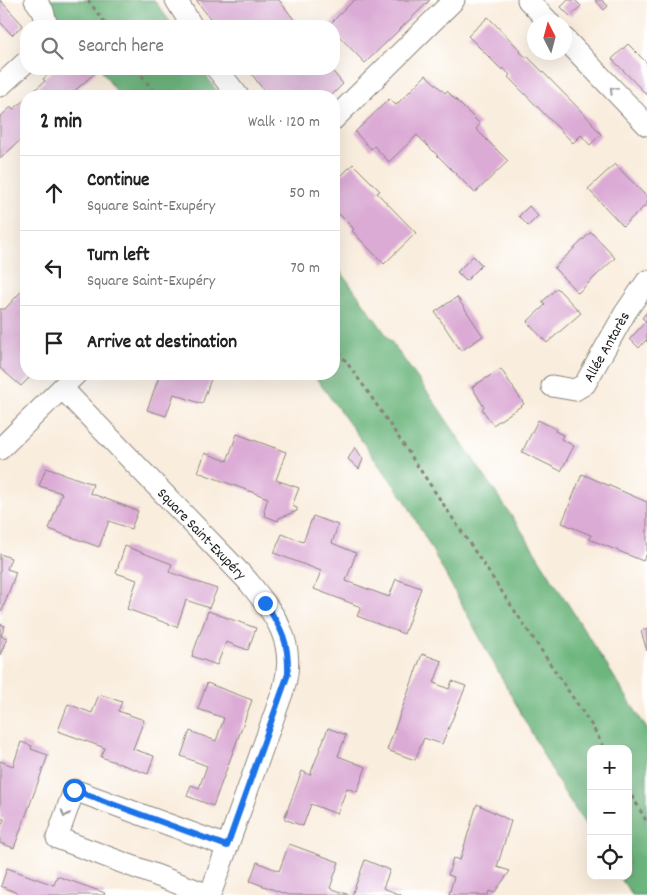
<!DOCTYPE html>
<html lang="en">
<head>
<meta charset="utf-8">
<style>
	body { margin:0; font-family:Dekko,sans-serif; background:#f2f2f2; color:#222 }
	.controls { position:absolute; right:15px; bottom:15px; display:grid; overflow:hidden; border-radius:10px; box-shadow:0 5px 20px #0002 }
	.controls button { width:45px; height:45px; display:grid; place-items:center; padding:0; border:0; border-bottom:1px solid #e0e0e0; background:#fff; color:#222; font:25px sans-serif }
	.compass { position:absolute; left:527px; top:15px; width:45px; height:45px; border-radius:50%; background:#fff; box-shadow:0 5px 20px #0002; rotate:354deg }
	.stop { position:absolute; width:15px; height:15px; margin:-11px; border:4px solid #1a73e8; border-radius:50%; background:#fff }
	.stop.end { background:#1a73e8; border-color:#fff; box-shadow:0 1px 5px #0008 }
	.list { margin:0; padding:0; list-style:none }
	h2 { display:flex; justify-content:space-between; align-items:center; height:65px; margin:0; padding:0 20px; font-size:21px }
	h2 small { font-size:16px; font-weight:400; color:#767676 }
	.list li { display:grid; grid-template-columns:32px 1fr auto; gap:15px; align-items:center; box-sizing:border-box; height:75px; padding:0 20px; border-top:1px solid #e0e0e0 }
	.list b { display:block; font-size:19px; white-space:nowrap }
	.list p { margin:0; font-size:16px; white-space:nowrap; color:#767676 }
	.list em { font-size:16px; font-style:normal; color:#767676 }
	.icon { flex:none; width:28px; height:28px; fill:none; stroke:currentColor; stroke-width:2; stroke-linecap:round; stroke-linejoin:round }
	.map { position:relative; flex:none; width:647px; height:895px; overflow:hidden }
	.search { position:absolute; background:#fff; box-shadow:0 5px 20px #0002; left:20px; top:20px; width:320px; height:55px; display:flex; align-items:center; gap:12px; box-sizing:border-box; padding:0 18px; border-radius:20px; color:#767676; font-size:19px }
	.panel { position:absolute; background:#fff; box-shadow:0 5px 20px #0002; left:20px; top:90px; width:320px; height:290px; border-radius:20px }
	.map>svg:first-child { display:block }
	.forest { fill:#6db67e; stroke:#44694d }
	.building { fill:#dbabd5 }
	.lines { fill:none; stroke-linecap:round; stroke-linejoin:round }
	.street-casing { stroke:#8a847c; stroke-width:23 }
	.path { stroke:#8a847c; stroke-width:3; stroke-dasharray:4 4; stroke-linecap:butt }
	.street { stroke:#fff; stroke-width:21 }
	.oneway { stroke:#999 }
	.route { stroke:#1a73e8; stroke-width:6 }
	.labels { text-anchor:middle; stroke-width:4; stroke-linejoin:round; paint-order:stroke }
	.street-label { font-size:15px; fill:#1c1c1c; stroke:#fff }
</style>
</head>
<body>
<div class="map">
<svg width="647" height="895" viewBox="0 0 647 895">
	<rect width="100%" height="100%" fill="#fff"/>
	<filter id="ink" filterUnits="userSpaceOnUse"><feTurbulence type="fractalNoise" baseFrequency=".02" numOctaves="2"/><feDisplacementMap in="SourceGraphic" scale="10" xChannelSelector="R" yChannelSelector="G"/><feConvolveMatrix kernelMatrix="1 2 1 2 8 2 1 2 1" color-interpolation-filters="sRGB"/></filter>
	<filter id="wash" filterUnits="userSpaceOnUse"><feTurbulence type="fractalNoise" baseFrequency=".0096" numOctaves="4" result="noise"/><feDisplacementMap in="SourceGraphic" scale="20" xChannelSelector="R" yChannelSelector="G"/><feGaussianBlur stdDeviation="1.12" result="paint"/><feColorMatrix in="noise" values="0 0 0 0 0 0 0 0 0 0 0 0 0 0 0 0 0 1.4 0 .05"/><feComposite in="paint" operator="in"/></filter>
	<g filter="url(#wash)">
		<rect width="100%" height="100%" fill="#f9eddd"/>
		<g class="forest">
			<polygon points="47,0 154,0 173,26 67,26"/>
			<polygon points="101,69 202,69 220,96 119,96"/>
			<polygon points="334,262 433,400 525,536 647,729 647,895 632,895 619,876 628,876 628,749 591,749 591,833 562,789 405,500 313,374 334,374"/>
		</g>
		<g id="blocks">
			<g class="building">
				<polygon points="0,0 23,25 12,35 0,22"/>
				<polygon points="196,0 279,0 299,26 216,26"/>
				<polygon points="354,0 430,0 365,63 334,31 334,26 328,26"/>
				<polygon points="568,0 575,0 581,6 570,16 561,7"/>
				<polygon points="595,0 602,0 608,6 604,10"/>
				<polygon points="488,17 521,51 520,52 527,58 528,57 593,123 592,124 601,134 590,145 581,135 573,143 508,77 510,75 503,68 502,70 468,36"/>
				<polygon points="628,44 647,63 647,95 612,59"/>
				<polygon points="54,69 94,69 97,71 69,96 28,96 45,81 43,79"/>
				<polygon points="248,69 331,69 343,84 331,96 268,96"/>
				<polygon points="426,75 445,93 447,91 480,124 476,129 508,161 475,193 417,135 389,162 374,146 371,149 355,132 389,99 396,105"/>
				<polygon points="26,98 26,135 0,159 0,117 11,107 14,109"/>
				<polygon points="353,164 380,191 377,193 416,233 384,264 352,231 354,229 334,209 334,183"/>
				<polygon points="615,164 647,197 647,204 623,226 588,189"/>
				<polygon points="529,206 538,216 528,226 519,216"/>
				<polygon points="591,232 615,258 578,293 554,268"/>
				<polygon points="473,256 482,265 466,281 457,272"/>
				<polygon points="26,286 26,374 33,374 21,386 0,368 0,309 5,309"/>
				<polygon points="557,288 581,313 547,343 527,322 545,305 542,302"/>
				<polygon points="457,297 483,336 461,351 435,312"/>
				<polygon points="647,312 647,342 646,340 639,348 630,339 646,321 642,318"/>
				<polygon points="501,369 524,404 493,425 482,409 484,407 472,387"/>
				<polygon points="160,374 204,374 203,377 211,379 202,404 174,394 166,416 147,410"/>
				<polygon points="538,420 556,429 555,431 563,435 561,439 574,446 561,471 522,452"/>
				<polygon points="237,434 286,452 276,480 299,488 292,506 297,508 297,511 279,518 278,521 265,516 264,510 268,498 198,472 205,453 227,461"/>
				<polygon points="355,447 363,459 359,469 348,459"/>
				<polygon points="46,468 93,484 90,493 138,511 131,529 109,521 99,547 49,529 62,493 39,486"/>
				<polygon points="582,474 647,502 647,556 646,555 643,561 589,539 591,535 562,523"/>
				<polygon points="313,516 338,525 332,543 356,553 346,581 389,597 396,579 421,588 404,634 357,616 361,607 314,589 321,571 274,553 282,534 303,542"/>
				<polygon points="125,546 172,564 169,572 217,589 209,608 186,600 177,627 127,609 137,580 116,573"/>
				<polygon points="0,554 11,558 7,569 16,572 2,611 0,611"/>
				<polygon points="208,611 256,628 248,650 226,642 217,665 192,656"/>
				<polygon points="0,624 5,626 1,636 7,638 0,655"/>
				<polygon points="647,629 647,651 641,631"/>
				<polygon points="422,654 442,661 434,683 449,689 452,681 466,686 442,744 424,738 415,760 387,750"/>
				<polygon points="207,683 252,700 213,806 187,796 191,785 199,788 207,766 181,756 190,731 216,741 224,718 198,709"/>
				<polygon points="99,694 122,702 118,711 144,720 133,749 154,756 148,774 101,757 105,748 58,731 68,704 92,713"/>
				<polygon points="328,728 346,735 338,756 366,767 357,792 347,788 337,814 311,804 303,826 284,819 302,771 310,775"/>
				<polygon points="21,742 32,746 31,749 48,755 14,848 0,843 0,829 4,819 0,818 0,761 13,766"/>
				<polygon points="477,804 511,821 497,867 510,871 494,893 489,891 488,895 449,895 454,877 448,875 453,858 460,860"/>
				<polygon points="289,844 339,862 330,888 350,895 288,895 250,881 257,862 279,871"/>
				<polygon points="365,860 390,870 383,888 402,895 352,895"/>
				<polygon points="7,868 54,885 57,876 105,893 104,895 22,895 1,886"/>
			</g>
		</g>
	</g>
	<g filter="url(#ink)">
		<use href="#blocks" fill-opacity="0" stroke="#8a847c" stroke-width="1"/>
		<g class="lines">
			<defs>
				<g id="street">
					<polyline points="35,0 43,11 47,26"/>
					<polyline points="176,0 192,26"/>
					<polyline points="528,0 549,22"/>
					<polyline points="564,38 647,125"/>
					<polyline points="217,69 238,96"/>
					<polyline points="0,86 26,62"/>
					<polyline points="334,119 454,0"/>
					<path id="s1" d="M552,386L575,390L585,384L625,313L647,281"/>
					<path id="s2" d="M62,388L247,580C275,615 297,641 284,688L210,895"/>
					<polyline points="0,449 76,374"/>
					<polyline points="209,895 57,838 74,790 227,846"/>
				</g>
			</defs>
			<use href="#street" class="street-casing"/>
			<g class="path">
				<polyline points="88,0 107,26"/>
				<polyline points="137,69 157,96"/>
				<polyline points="334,345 368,392 592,726 605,749"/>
				<polyline points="628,789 647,822"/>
			</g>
			<use href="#street" class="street"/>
		</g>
		<defs><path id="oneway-chevron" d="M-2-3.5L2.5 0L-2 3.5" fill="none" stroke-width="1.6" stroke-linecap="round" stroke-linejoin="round" transform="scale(1.25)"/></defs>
		<g class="oneway">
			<use href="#oneway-chevron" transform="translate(613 90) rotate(-134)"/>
			<use href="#oneway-chevron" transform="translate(65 814) rotate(110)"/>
		</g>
	</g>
	<g class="lines" filter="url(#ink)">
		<path class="route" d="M74,790L227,846L288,674C289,642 282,629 265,603"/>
	</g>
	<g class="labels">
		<g class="street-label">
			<text dy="5" stroke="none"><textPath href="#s1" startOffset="78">Allée Antarès</textPath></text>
			<text dy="5" stroke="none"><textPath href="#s2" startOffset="202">Square Saint-Exupéry</textPath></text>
		</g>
	</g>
</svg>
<div class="controls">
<button>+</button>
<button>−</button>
<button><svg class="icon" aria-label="locate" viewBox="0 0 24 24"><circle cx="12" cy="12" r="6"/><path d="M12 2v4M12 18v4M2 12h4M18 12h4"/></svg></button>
</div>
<svg class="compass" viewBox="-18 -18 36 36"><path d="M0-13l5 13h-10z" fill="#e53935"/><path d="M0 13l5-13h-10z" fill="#767676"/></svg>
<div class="stop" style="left:74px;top:790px"></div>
<div class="stop end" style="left:265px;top:603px"></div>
<div class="search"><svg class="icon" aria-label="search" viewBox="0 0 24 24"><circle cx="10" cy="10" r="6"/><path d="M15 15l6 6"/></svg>Search here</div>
<section class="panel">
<h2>2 min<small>Walk · 120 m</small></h2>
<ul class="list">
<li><svg class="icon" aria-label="ahead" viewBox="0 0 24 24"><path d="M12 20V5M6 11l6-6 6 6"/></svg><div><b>Continue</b><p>Square Saint-Exupéry</p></div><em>50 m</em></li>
<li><svg class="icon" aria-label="left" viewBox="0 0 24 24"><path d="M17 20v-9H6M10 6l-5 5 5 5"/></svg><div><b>Turn left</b><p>Square Saint-Exupéry</p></div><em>70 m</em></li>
<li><svg class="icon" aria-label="arrive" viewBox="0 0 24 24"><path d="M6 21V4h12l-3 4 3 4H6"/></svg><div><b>Arrive at destination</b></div></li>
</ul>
</section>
</div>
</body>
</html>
